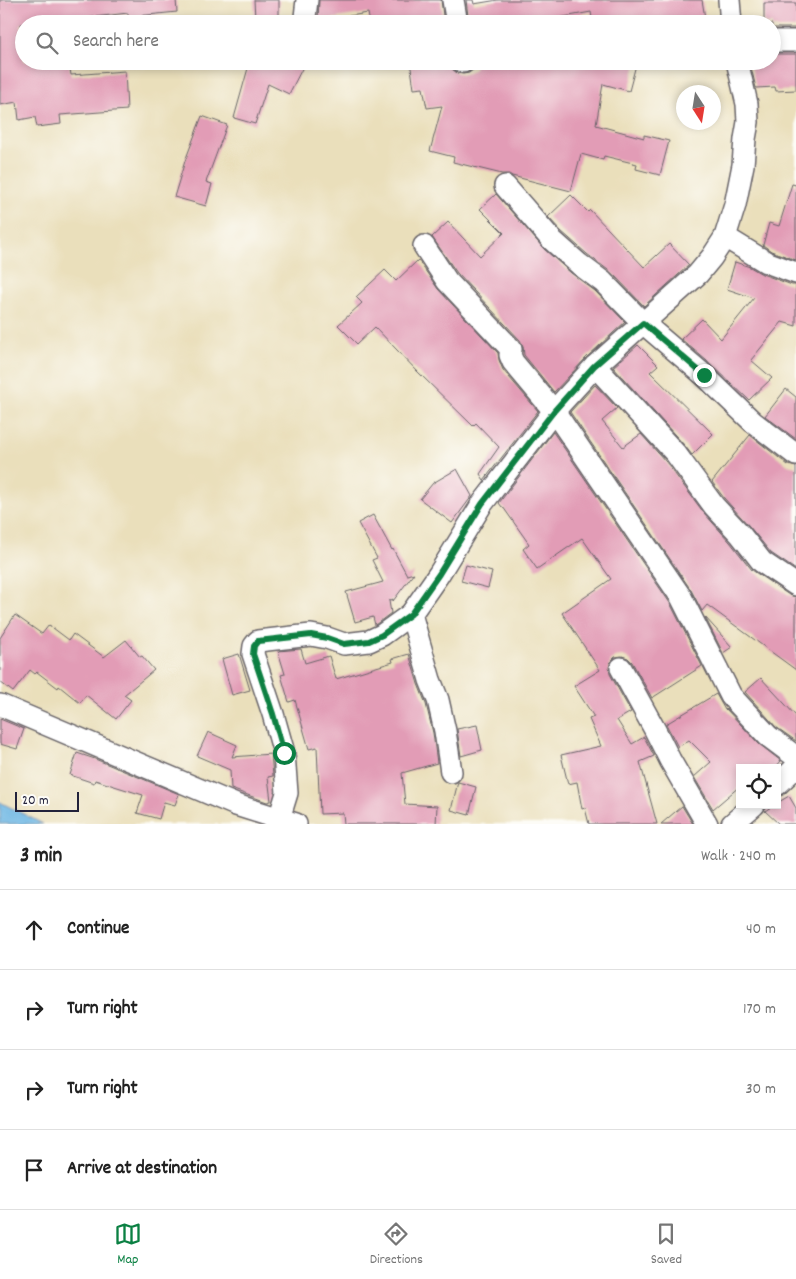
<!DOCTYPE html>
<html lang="en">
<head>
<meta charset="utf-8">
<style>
	body { margin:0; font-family:Dekko,sans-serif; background:#f2f2f2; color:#222 }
	.controls { position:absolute; right:15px; bottom:15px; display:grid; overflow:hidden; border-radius:0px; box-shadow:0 2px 8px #0003 }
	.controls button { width:45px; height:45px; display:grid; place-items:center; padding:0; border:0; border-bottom:1px solid #e0e0e0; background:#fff; color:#222; font:25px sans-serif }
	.compass { position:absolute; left:676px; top:85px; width:45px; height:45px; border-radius:50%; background:#fff; box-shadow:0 2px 8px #0003; rotate:168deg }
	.scale { position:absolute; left:15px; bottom:12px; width:64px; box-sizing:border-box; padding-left:5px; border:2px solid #22223b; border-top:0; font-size:14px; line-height:18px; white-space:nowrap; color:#22223b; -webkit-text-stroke:4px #fdfcf7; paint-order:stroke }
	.stop { position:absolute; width:15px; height:15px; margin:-11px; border:4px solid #0b8043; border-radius:50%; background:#fff }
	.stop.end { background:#0b8043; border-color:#fff; box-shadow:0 1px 5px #0008 }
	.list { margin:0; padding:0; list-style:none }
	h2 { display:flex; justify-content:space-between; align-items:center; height:65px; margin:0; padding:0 20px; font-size:21px }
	h2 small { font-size:16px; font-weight:400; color:#767676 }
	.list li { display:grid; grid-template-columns:32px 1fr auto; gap:15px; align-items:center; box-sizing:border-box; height:80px; padding:0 20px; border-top:1px solid #e0e0e0 }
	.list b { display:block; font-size:19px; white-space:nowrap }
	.list em { font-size:16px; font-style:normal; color:#767676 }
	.icon { flex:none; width:28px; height:28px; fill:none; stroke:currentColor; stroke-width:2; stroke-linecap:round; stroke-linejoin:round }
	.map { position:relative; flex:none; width:796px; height:824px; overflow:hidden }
	.search { position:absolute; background:#fff; box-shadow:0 2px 8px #0003; left:15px; right:15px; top:15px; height:55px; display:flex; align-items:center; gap:12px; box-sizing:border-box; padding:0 18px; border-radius:28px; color:#767676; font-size:19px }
	.sheet { height:385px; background:#fff }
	nav { display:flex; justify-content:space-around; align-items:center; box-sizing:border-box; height:70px; border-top:1px solid #e0e0e0; background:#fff; font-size:14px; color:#767676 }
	nav a { display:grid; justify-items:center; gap:2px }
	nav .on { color:#0b8043 }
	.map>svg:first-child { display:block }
	.water { fill:#6bb5e3; stroke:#466c8f }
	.building { fill:#e29cb6 }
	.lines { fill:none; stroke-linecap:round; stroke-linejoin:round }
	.street-casing { stroke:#686468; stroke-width:24 }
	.street { stroke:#fff; stroke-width:21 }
	.route { stroke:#0b8043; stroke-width:6 }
</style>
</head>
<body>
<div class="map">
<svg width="796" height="824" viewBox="0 0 796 824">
	<rect width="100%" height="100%" fill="#fdfcf7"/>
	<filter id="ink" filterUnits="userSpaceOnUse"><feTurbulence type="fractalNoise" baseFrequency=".02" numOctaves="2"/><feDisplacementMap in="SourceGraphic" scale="10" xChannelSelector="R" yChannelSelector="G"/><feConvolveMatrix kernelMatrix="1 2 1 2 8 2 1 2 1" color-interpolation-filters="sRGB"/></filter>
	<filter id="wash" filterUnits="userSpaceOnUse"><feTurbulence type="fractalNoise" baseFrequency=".0096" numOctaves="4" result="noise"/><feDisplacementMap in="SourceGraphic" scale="20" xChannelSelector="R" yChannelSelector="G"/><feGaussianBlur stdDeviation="1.12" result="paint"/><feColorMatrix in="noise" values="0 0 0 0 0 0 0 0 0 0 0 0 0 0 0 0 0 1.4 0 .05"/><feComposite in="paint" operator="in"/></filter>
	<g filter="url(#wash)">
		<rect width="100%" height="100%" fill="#eadfbb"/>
		<polygon class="water" points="0,802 43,824 0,824"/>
		<g id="blocks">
			<g class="building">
				<polygon points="0,0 176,0 177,12 128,17 128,13 60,21 60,24 21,24 24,45 24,61 60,61 60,64 69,63 71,75 125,71 127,110 60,115 61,124 37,127 35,117 19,120 17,102 0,105"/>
				<polygon points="254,0 279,0 279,17 255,18"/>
				<polygon points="319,0 441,0 444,24 370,24 368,13 318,21"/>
				<polygon points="466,0 473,0 474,4 498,0 702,0 706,24 593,24 591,12 525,24 469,24"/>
				<polygon points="764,3 796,3 796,28 772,28 772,24 764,24"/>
				<polygon points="772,54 796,54 796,90 776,91 775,87 756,88 751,67 751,61 772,61"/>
				<polygon points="250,61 306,61 289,94 268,84 255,124 234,118"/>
				<polygon points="410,61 450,61 452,69 457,73 463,74 469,73 474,69 476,61 637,61 629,91 603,84 596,125 644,138 644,135 669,141 660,175 636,169 637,164 604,156 603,160 581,154 571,191 512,176 509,174 502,174 453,162 454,157 430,151 442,106 427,108 423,88 414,89"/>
				<polygon points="202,116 227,125 206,182 212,184 206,206 174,197 185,161"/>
				<polygon points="792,184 796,185 796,260 771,251 763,245 769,223 779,226"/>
				<polygon points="496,194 544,249 571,273 595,291 625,322 587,357 554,392 524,355 523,346 520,340 457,273 432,237 448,222 480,256 504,233 480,209"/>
				<polygon points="571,195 588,212 590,210 644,267 669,244 689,265 644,306 612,273 587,254 561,231 548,217"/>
				<polygon points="418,260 438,289 498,353 499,360 503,370 538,411 484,480 480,474 499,447 476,423 473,426 418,372 375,327 357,344 338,325 362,303 356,297 385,270 396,281"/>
				<polygon points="735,262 750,267 762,274 792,285 796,285 796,326 782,322 751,360 772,378 749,400 713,366 681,339 702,319 721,339 754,298 727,289"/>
				<polygon points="638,345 658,365 650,372 713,434 692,455 685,446 613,367"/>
				<polygon points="595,385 617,408 602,421 623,447 641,434 666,462 704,513 730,542 752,570 789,595 796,597 796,670 707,605 702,611 691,590 570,412"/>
				<polygon points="786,389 796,397 796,439 765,416"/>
				<polygon points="553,432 670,603 702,666 652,698 632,662 628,658 622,656 615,657 611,661 609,667 610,674 631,712 617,720 632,744 644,737 654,756 640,762 657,824 589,824 585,808 582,809 577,782 568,784 561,755 601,746 589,719 594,717 574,686 600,670 562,613 611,579 582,538 537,569 523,549 529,544 503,507 502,507 499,503"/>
				<polygon points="750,435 788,465 796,467 796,570 771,553 749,526 724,498 712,482"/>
				<polygon points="457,469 472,496 452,523 420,499 433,483"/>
				<polygon points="373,515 392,550 393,549 407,575 414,573 393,601 393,599 389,601 391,613 375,625 373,617 355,622 346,592 383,582 372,560 377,558 358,523"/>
				<polygon points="466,565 492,572 488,588 461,581"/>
				<polygon points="15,615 42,634 49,625 69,640 73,634 104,657 126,640 140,657 142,656 154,670 124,695 131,700 116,719 86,695 80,703 59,686 58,688 37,672 35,674 30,670 13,692 0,682 0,638"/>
				<polygon points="705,617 732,647 723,653"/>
				<polygon points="301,649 305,663 329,656 336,679 393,662 392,659 409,654 418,684 426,704 433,733 437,763 402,773 405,804 437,806 436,824 344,824 343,813 320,814 317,747 309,749 295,700 289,702 281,675 285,674 278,651"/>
				<polygon points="239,654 250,690 232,695 222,659"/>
				<polygon points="761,678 796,716 796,741 776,727 745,692"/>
				<polygon points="716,694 725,710 726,709 759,744 781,761 775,768 740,768 740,786 713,809 694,777 711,762 689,740 678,747 666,724"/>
				<polygon points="0,719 24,729 17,749 0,744"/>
				<polygon points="477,725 482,750 461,756 457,729"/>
				<polygon points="208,732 237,745 232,757 271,754 273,776 268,777 271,801 267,802 231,789 230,770 197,756"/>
				<polygon points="77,753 95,759 179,794 175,805 164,802 159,819 137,813 143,795 95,780 94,783 70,775"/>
				<polygon points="458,782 476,787 469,815 451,810"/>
				<polygon points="789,796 796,808 796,824 779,824 765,811 774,805 777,805 777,803"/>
				<polygon points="682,806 693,824 661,824"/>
			</g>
		</g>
	</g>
	<g filter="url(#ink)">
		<use href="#blocks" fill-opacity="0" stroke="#686468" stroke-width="1"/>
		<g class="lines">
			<defs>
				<g id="street">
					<polyline points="453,0 457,24"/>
					<polyline points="729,0 731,24"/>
					<polyline points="305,17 307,0"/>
					<polyline points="772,41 796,41"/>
					<polyline points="463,61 463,62"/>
					<polyline points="505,186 552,240 579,264 603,282 643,323 704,375 753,422 796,455"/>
					<polyline points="725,237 766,262 796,273"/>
					<polyline points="424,246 447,281 511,349 510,355 513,362 554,411 681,597 731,696 768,736 796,757"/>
					<polyline points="595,366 676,454 714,506 740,534 762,562 796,585"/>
					<polyline points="411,614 430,680 438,700 445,731 451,772"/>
					<polyline points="621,668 655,730 670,760 707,824"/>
					<polyline points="0,705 236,805 296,824"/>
					<polyline points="777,785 796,767"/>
					<polyline points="279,819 287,793 284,753 273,714 253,654 254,646 258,641 311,635 327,638 344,644 369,641 382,635 411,614 439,574 482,504 554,411 595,366 698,274 712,257 725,237 735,205 743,165 745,139 748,122 747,104 737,61"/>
					<polyline points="732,824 754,805"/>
				</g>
			</defs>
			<use href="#street" class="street-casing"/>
			<use href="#street" class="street"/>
		</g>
	</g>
	<g class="lines" filter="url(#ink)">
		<polyline class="route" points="284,753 273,714 253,654 254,646 258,641 311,635 327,638 344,644 369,641 382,635 411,614 439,574 482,504 554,411 594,366 643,323 704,375"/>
	</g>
</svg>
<div class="controls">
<button><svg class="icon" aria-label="locate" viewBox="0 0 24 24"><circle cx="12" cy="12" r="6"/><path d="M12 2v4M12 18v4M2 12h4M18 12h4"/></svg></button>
</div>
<svg class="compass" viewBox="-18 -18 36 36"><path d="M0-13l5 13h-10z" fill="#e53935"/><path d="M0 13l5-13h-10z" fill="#767676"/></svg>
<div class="scale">20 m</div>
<div class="stop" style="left:284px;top:753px"></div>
<div class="stop end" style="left:704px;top:375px"></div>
<div class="search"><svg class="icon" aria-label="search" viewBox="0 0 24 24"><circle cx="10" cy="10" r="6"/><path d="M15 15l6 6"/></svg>Search here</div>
</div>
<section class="sheet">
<h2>3 min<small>Walk · 240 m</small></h2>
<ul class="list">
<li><svg class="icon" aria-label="ahead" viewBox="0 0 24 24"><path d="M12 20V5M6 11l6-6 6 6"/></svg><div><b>Continue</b></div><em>40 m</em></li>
<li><svg class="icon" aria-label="right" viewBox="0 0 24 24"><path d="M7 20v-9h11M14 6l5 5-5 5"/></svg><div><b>Turn right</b></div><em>170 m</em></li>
<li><svg class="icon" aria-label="right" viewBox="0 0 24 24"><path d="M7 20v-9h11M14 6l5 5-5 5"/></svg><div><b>Turn right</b></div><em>30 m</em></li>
<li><svg class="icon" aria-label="arrive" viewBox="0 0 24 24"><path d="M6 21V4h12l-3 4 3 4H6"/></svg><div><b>Arrive at destination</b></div></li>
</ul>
</section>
<nav>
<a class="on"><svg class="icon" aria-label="map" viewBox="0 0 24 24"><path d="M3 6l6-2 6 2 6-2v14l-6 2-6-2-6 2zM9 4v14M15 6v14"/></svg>Map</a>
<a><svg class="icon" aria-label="directions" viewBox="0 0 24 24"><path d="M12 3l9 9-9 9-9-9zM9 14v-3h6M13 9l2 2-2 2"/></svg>Directions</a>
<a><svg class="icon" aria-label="saved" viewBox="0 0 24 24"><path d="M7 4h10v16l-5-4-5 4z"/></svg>Saved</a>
</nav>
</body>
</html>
